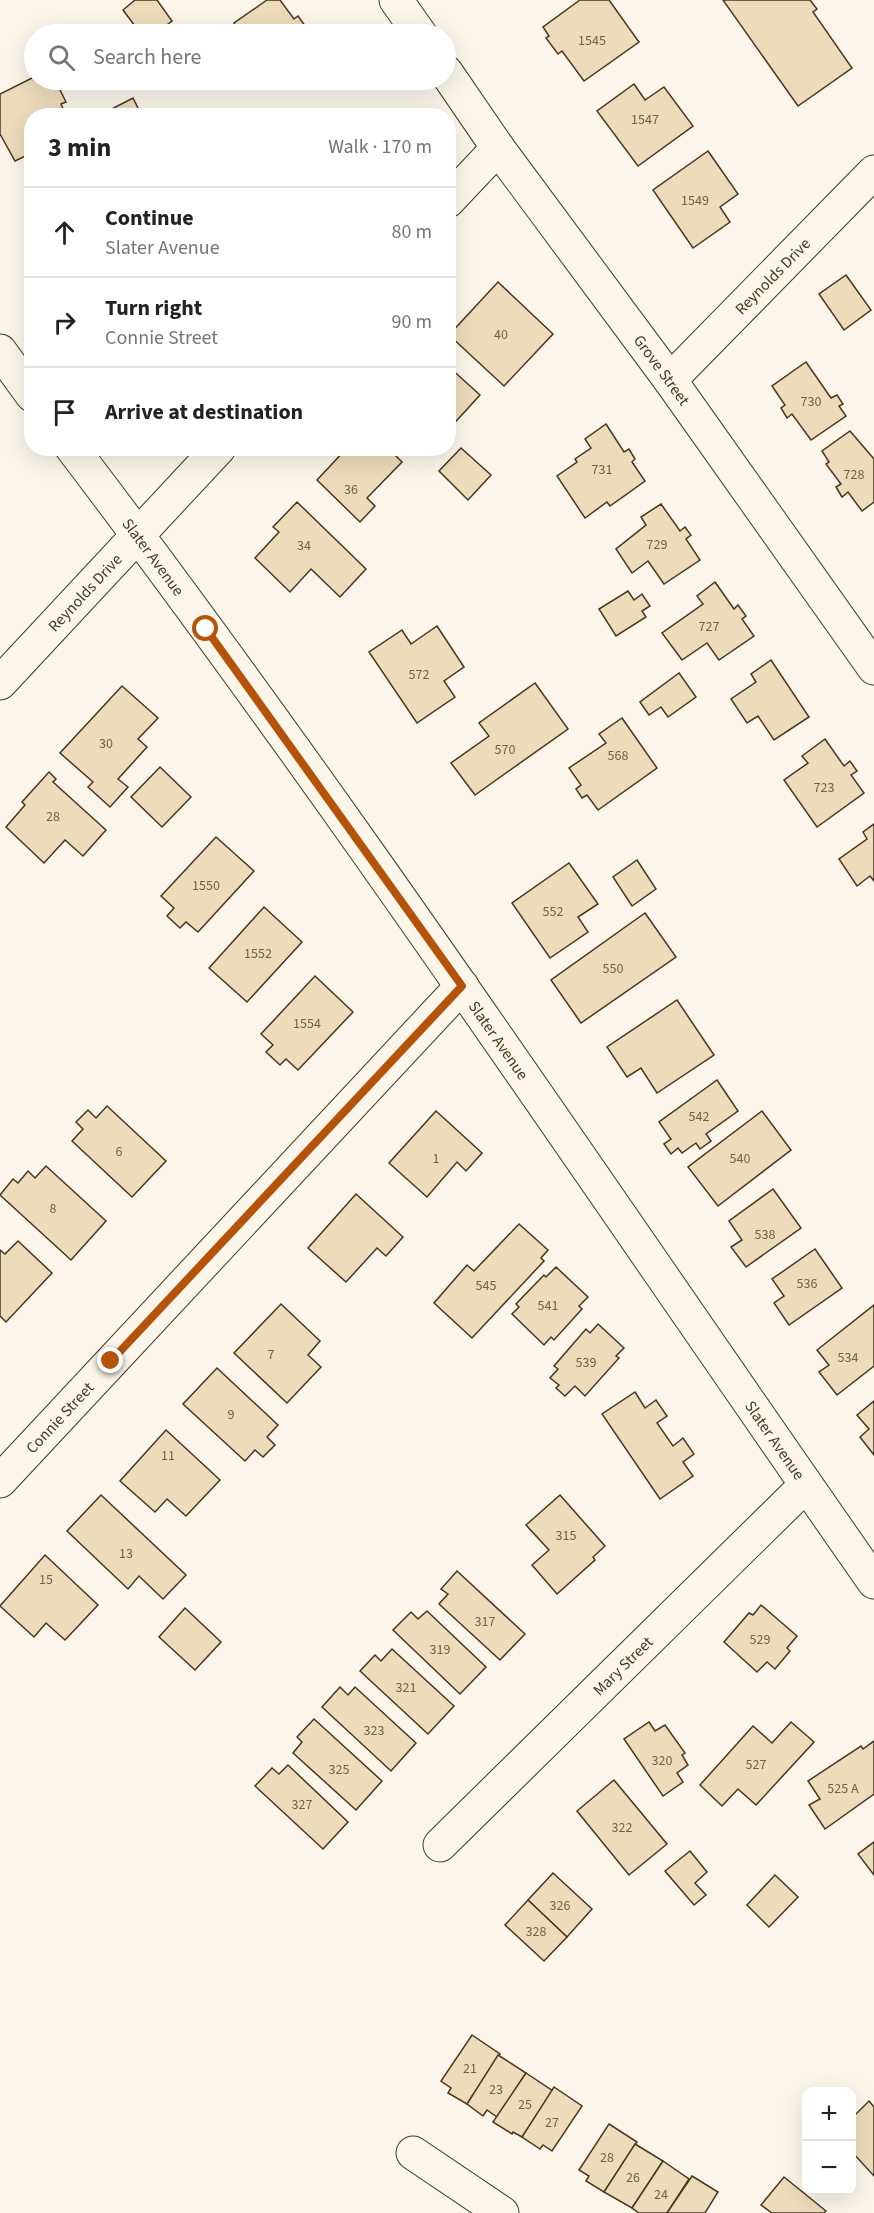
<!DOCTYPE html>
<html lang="en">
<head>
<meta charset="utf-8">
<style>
	body { margin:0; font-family:"Source Sans 3",sans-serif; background:#f2f2f2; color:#222 }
	.controls { position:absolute; right:18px; bottom:18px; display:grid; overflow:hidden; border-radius:12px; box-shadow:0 6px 24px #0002 }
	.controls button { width:54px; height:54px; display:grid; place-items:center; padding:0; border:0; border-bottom:2px solid #e0e0e0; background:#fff; color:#222; font:30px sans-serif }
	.stop { position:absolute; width:18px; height:18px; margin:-14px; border:4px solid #b45309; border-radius:50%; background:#fff }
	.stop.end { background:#b45309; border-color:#fff; box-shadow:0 2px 6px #0008 }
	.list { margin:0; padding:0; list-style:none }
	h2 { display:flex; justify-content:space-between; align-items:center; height:78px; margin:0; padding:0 24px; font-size:26px }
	h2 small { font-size:20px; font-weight:400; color:#767676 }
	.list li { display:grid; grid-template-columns:39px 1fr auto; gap:18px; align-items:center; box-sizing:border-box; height:90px; padding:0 24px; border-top:2px solid #e0e0e0 }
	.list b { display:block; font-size:22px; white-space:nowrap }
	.list p { margin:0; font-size:20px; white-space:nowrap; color:#767676 }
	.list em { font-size:20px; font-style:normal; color:#767676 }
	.icon { flex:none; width:33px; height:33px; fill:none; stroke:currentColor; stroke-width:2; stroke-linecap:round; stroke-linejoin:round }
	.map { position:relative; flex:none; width:874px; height:2213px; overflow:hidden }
	.search { position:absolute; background:#fff; box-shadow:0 6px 24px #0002; left:24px; top:24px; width:432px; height:66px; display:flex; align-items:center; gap:15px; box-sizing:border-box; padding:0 21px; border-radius:33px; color:#767676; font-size:22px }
	.panel { position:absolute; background:#fff; box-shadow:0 6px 24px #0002; left:24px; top:108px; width:432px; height:348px; border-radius:24px }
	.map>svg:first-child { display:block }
	.building { fill:#ecdcbc; stroke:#4a3520; stroke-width:1.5 }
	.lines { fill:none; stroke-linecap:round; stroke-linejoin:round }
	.minor-casing { stroke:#4a3520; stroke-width:35 }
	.minor { stroke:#fbf6e9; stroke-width:33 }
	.route { stroke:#b45309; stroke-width:8 }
	.labels { text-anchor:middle; stroke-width:4.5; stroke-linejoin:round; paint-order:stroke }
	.number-label { font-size:14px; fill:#725f47 }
	.street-label { font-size:16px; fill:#4a3520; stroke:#fbf6e9 }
</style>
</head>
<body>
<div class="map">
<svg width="874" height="2213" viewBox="0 0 874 2213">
	<rect width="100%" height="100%" fill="#fbf6e9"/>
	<g class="building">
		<polygon points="135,0 157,0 172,21 155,34 141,34 123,10"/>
		<polygon points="267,0 280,0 294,19 298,16 311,34 242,34 234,23"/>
		<polygon points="580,0 609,0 639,42 584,81 562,51 558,54 546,38 549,36 543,27"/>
		<polygon points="723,0 810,0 817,9 813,12 852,68 798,106"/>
		<polygon points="34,77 34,80 55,80 66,102 61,104 66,116 32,116 32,153 15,161 0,134 0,94"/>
		<polygon points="634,84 645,100 664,87 693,126 638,166 597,111"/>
		<polygon points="133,98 142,116 98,116"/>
		<polygon points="708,151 738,194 720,207 730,222 693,248 653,190"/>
		<polygon points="846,275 871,310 844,330 819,294"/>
		<polygon points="498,282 553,334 504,386 449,335"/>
		<polygon points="806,362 831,398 837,395 843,404 839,406 846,416 811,440 792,414 787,418 781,408 785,405 772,386"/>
		<polygon points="448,366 480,395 448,430"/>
		<polygon points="606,424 624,452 629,449 635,459 632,462 645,481 610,506 607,502 585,518 557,476 577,462 575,459 591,448 585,439"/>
		<polygon points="850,431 874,459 874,502 862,511 848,492 842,497 836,487 841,484 826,464 829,462 822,451"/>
		<polygon points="347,448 388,448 402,462 367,498 375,506 360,522 317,480"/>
		<polygon points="461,448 491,475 468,500 439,471"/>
		<polygon points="297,502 366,569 340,597 311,569 290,592 255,558 279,532 273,527"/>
		<polygon points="661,504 680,531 685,527 691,535 686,539 700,560 664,584 648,561 632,573 616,549 646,525 641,517"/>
		<polygon points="715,582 734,609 738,605 746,616 742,619 754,636 719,660 707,643 682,660 662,633 703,604 697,596"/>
		<polygon points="628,591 634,600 642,594 650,606 642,611 646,617 616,636 599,609"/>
		<polygon points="437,626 464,667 444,681 455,697 417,723 369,652 402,630 411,644"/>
		<polygon points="771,660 809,717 774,740 758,716 747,723 731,699 756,682 751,674"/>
		<polygon points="679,673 696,697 668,717 661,707 649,715 640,702"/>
		<polygon points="535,683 568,729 475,795 451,763 489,736 479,723"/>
		<polygon points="122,686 158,718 138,739 147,747 118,779 128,787 110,807 88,787 93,782 60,753"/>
		<polygon points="622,718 657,768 598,810 587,795 582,798 576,789 581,785 569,768 606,743 599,734"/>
		<polygon points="825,739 844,766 850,761 857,771 851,775 864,793 817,827 784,780 808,763 802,756"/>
		<polygon points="160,767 191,797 162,827 131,797"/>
		<polygon points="49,772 56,779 53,782 106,830 83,856 65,840 44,863 6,827 25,805 22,802"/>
		<polygon points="874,824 874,881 870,876 857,886 839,859 867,839 863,832"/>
		<polygon points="216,837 254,871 198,932 186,922 180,928 167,916 174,908 161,896"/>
		<polygon points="637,860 656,889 632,906 613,877"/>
		<polygon points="569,863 598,904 578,917 588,932 550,958 512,903"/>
		<polygon points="264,907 302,942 247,1002 209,968"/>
		<polygon points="645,913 676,957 581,1023 551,980"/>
		<polygon points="315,976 353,1012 298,1070 286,1059 280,1065 266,1052 273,1045 261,1034"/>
		<polygon points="677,1000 714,1055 657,1093 641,1068 627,1077 607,1047"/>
		<polygon points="717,1080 738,1111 706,1134 711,1141 700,1149 696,1143 682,1153 678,1148 671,1154 664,1144 671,1139 659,1122"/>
		<polygon points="107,1106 166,1161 132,1197 72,1141 83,1129 76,1122 88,1110 96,1118"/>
		<polygon points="436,1111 482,1153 466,1171 457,1162 427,1197 389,1163"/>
		<polygon points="762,1111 791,1150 718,1206 688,1167"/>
		<polygon points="46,1166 106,1221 71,1260 0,1195 13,1179 18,1183 28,1171 35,1178"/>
		<polygon points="773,1189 801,1228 746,1267 731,1247 742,1240 729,1221"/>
		<polygon points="356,1194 403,1237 386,1256 377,1248 346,1282 308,1248"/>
		<polygon points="519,1224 548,1250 541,1258 544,1261 472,1338 434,1303 467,1265 474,1271"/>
		<polygon points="18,1241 52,1273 6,1322 0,1316 0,1250 5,1254"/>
		<polygon points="815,1249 842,1288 789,1325 774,1303 784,1296 772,1279"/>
		<polygon points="556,1267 588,1297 579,1306 582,1309 554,1340 551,1337 544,1345 512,1314 519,1307 516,1304 544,1275 546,1277"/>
		<polygon points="281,1304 320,1341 308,1355 321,1367 287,1403 234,1353"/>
		<polygon points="874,1305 874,1366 837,1395 819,1372 829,1365 817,1350"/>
		<polygon points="598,1324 624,1348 616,1356 619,1358 585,1396 575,1386 565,1396 556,1388 559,1385 550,1378 558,1369 554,1366 586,1329 590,1333"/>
		<polygon points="217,1368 278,1425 267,1437 275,1445 263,1457 255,1450 245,1461 183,1404"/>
		<polygon points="635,1392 645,1408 656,1400 667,1416 657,1423 673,1446 683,1438 694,1454 683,1462 693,1476 660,1499 602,1414"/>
		<polygon points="874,1401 874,1455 860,1437 869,1429 857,1415"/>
		<polygon points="166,1430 220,1480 186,1516 167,1499 155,1512 120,1481"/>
		<polygon points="101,1495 186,1575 163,1599 139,1576 128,1589 67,1531"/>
		<polygon points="560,1495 605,1546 593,1557 595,1560 557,1594 532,1565 549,1550 526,1525"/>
		<polygon points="45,1555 98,1605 65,1640 46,1623 34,1637 0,1606"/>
		<polygon points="457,1571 525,1634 500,1660 439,1604 448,1594 441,1589"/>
		<polygon points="761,1605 797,1636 787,1648 790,1651 775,1669 767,1662 757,1672 724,1642 749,1613 753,1615"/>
		<polygon points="185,1608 221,1642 195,1670 159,1637"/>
		<polygon points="427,1611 486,1667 460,1694 393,1630 411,1612 418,1619"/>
		<polygon points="392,1649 454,1706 428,1734 360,1671 375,1655 381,1661"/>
		<polygon points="340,1687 348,1695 355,1687 416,1743 391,1771 322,1707"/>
		<polygon points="314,1719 382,1781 356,1810 293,1753 302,1742 297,1737"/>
		<polygon points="649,1722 655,1731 665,1725 685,1753 682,1755 688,1765 677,1773 683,1782 663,1796 624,1739"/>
		<polygon points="791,1722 814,1742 756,1805 738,1789 722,1806 700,1785 753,1726 772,1743"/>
		<polygon points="874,1741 874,1794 825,1829 809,1805 820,1799 808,1781 861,1746 863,1749"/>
		<polygon points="288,1765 348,1822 323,1849 255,1786 272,1768 279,1774"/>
		<polygon points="614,1780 667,1844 629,1875 577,1811"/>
		<polygon points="874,1842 874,1875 858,1854"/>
		<polygon points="690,1851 707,1872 695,1883 706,1895 694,1905 665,1871"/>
		<polygon points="553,1873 592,1909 567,1937 528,1900"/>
		<polygon points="775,1875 798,1897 769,1927 747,1905"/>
		<polygon points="528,1900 567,1937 544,1961 505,1925"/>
		<polygon points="472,2035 500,2054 467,2104 448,2093 451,2088 441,2081"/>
		<polygon points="498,2055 526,2073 497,2117 487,2110 483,2116 467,2104"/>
		<polygon points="526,2073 553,2091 522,2137 513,2132 512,2134 493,2122"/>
		<polygon points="554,2087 582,2106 552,2151 543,2145 540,2149 522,2137"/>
		<polygon points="869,2101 874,2107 874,2176 852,2152 852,2118"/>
		<polygon points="609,2124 637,2142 604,2192 586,2181 589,2176 579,2170"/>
		<polygon points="635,2144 663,2161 632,2208 604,2192"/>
		<polygon points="663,2161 689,2179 667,2213 639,2213 632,2208"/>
		<polygon points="692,2176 718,2192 705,2213 667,2213"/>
		<polygon points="784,2177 826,2211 824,2213 772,2213 761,2205"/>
	</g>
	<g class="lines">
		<defs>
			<g id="minor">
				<polyline points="396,0 420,34"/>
				<path id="s1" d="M446,72L498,148L670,380L874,668"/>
				<polyline points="448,201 498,148"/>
				<polyline points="0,351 32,395"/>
				<path id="s2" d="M670,380L874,172"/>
				<path id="s3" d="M72,448C353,817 609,1203 874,1582"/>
				<path id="s4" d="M0,683L219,448"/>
				<path id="s5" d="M0,1481L462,986"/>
				<path id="s6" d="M440,1845L806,1485"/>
				<polyline points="413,2153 502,2213"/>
			</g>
		</defs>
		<use href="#minor" class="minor-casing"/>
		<use href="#minor" class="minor"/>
	</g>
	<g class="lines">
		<polyline class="route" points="111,1361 462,986 206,629"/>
	</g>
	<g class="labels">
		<g class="number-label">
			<text x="592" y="45">1545</text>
			<text x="645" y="124">1547</text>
			<text x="695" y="205">1549</text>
			<text x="501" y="339">40</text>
			<text x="811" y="406">730</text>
			<text x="602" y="474">731</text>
			<text x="854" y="479">728</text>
			<text x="351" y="494">36</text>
			<text x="657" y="549">729</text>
			<text x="304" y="550">34</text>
			<text x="709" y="631">727</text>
			<text x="419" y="679">572</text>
			<text x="106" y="748">30</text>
			<text x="505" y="754">570</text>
			<text x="618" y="760">568</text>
			<text x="824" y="792">723</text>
			<text x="53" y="821">28</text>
			<text x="206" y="890">1550</text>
			<text x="553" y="916">552</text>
			<text x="258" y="958">1552</text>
			<text x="613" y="973">550</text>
			<text x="307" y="1028">1554</text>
			<text x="699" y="1121">542</text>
			<text x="119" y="1156">6</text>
			<text x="436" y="1163">1</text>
			<text x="740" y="1163">540</text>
			<text x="53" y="1213">8</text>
			<text x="765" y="1239">538</text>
			<text x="807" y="1288">536</text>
			<text x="486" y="1290">545</text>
			<text x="548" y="1310">541</text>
			<text x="271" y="1359">7</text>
			<text x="848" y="1362">534</text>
			<text x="586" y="1367">539</text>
			<text x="231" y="1419">9</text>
			<text x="168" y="1460">11</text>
			<text x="566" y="1540">315</text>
			<text x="126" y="1558">13</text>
			<text x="46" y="1584">15</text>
			<text x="485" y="1626">317</text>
			<text x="760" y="1644">529</text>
			<text x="440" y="1654">319</text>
			<text x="406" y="1692">321</text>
			<text x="374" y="1735">323</text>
			<text x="662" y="1765">320</text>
			<text x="756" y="1769">527</text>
			<text x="339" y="1774">325</text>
			<text x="843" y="1793">525 A</text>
			<text x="302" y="1809">327</text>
			<text x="622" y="1832">322</text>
			<text x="560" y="1910">326</text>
			<text x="536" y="1936">328</text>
			<text x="470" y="2073">21</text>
			<text x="496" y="2094">23</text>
			<text x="525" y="2109">25</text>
			<text x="552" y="2127">27</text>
			<text x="607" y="2162">28</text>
			<text x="633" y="2182">26</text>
			<text x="661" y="2199">24</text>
		</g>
		<g class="street-label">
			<text dy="6" stroke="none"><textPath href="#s2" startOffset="146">Reynolds Drive</textPath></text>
			<text dy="6" stroke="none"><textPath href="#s1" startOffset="368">Grove Street</textPath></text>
			<text dy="6" stroke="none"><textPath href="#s3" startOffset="136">Slater Avenue</textPath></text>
			<text dy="6" stroke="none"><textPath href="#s4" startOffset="124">Reynolds Drive</textPath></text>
			<text dy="6" stroke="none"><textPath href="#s3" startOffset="730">Slater Avenue</textPath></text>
			<text dy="6" stroke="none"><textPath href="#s5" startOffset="87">Connie Street</textPath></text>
			<text dy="6" stroke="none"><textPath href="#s3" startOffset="1216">Slater Avenue</textPath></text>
			<text dy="6" stroke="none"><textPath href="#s6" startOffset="256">Mary Street</textPath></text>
		</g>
	</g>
</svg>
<div class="controls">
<button>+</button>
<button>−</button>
</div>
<div class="stop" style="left:206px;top:629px"></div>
<div class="stop end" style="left:111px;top:1361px"></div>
<div class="search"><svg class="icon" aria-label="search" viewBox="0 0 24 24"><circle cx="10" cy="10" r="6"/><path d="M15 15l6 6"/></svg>Search here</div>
<section class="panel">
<h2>3 min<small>Walk · 170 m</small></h2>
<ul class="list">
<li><svg class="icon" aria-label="ahead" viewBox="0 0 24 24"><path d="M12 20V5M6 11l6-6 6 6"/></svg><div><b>Continue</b><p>Slater Avenue</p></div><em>80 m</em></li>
<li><svg class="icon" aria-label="right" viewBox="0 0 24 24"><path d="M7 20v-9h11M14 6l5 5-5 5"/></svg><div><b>Turn right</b><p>Connie Street</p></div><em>90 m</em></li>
<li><svg class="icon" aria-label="arrive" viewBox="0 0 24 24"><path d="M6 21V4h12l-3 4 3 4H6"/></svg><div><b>Arrive at destination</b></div></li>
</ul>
</section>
</div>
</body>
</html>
